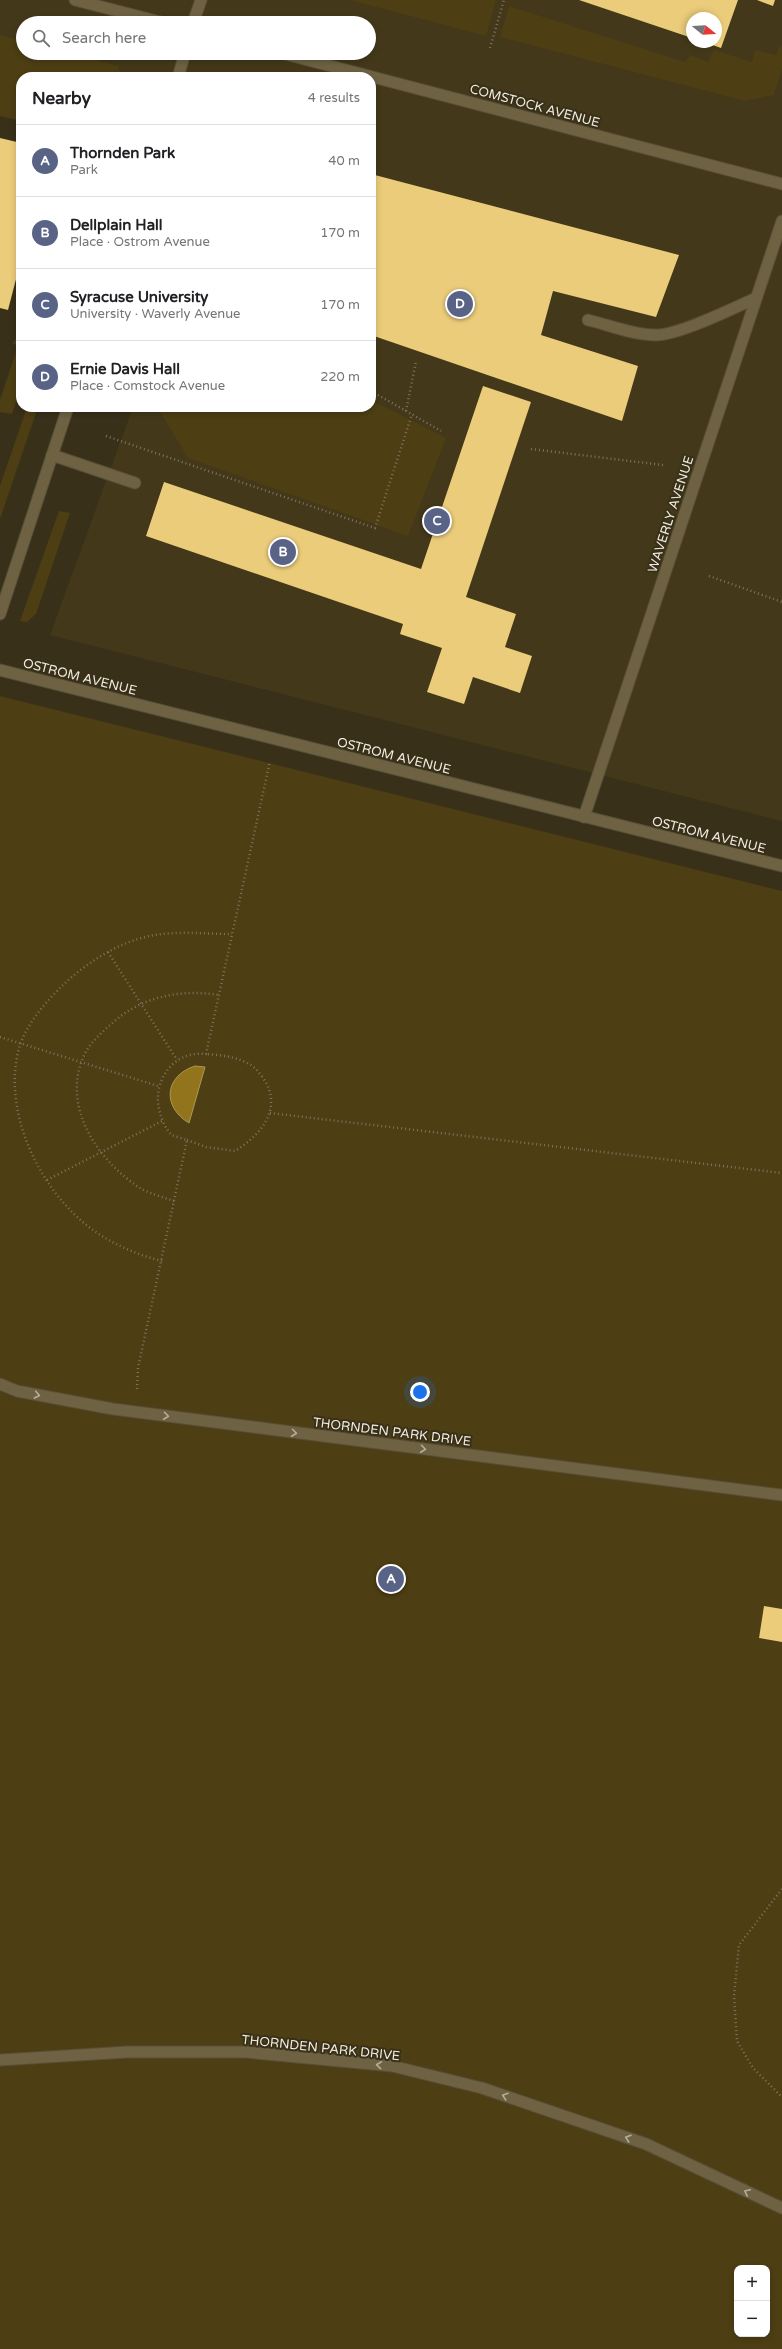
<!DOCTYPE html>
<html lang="en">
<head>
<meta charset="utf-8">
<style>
	body { margin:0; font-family:"Varela Round",sans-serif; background:#f2f2f2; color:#202124 }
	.controls { position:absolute; right:12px; bottom:12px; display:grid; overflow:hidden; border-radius:8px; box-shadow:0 2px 6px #0003 }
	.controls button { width:36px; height:36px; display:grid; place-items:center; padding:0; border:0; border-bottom:1px solid #e0e0e0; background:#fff; color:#202124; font:20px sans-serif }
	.compass { position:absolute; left:686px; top:12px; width:36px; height:36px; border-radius:50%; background:#fff; box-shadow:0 2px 6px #0003; rotate:108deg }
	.you { position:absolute; left:420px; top:1392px; width:14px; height:14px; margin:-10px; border:3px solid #fff; border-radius:50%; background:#1a73e8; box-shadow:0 0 0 6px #1a73e833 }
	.badge { display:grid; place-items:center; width:26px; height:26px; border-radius:50%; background:#586386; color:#fff; font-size:13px; font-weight:700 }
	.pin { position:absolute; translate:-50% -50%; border:2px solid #fff; box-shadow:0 1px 4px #0006 }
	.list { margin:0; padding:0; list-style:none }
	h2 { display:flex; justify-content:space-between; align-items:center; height:52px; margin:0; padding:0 16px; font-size:17px }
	h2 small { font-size:13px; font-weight:400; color:#757577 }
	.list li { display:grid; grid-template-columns:26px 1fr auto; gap:12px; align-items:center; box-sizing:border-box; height:72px; padding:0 16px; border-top:1px solid #e0e0e0 }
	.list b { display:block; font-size:15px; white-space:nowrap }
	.list p { margin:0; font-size:13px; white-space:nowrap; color:#757577 }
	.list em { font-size:13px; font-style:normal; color:#757577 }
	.icon { flex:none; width:22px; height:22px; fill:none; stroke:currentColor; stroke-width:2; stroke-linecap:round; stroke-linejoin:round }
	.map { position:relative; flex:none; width:782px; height:2349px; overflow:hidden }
	.search { position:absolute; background:#fff; box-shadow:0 2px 6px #0003; left:16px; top:16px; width:360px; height:44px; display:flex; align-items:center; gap:10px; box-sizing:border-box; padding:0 14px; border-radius:22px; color:#757577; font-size:15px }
	.panel { position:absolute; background:#fff; box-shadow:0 2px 6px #0003; left:16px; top:72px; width:360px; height:340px; border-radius:16px }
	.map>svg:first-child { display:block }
	.built { fill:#433819; fill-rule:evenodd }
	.green { fill:#4d3e13; fill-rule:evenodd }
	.water { fill:#91741b; stroke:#ae9856 }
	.building { fill:#ebcc7a }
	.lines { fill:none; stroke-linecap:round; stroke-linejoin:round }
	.service-casing { stroke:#564e39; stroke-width:13 }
	.minor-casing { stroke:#564e39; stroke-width:13 }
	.tertiary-casing { stroke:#564e39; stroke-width:13 }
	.path { stroke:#7b7460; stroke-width:2.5; stroke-dasharray:1 3; stroke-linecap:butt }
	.service { stroke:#6e6243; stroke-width:11 }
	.minor { stroke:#6e6243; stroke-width:11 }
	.tertiary { stroke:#6e6243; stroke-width:11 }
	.oneway { stroke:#b6ae98 }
	.labels { text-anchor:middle; stroke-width:4; stroke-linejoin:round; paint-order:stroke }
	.street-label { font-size:13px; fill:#f1ecde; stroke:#383019 }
</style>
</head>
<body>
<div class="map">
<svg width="782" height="2349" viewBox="0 0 782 2349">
	<rect width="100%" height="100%" fill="#383019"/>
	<path class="built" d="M0,0H782V821L50,635L133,407H371V77L0,78ZM692,18H716V42H692ZM23,23H369V53H23Z"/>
	<g class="green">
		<polygon points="350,0 496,0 486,36"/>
		<polygon points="509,6 685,62 690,55 708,62 714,50 752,62 755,50 776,55 780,45 782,46 782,69 774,95 745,101 500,37"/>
		<polygon points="0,35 23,41 23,53 68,53 118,66 121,77 21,77 21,121 0,116"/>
		<polygon points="19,336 21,337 21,388 12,414 0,412 0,400 18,346 12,343"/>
		<polygon points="371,400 446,438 408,536 188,458 157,407 371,407"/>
		<polygon points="27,407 38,407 0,519 0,486"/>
		<polygon points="59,511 70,513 36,614 27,622 20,621"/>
		<path d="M0,696L782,891V2349H0ZM737,2268H767V2334H737Z"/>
	</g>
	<path class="water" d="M195,1066L205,1067L189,1123C162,1107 164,1076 195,1066Z"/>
	<g class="building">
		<polygon points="579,0 738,0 721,48 704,42 716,42 716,18 692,18 692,38"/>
		<polygon points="757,0 775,0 773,6"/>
		<polygon points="0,138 21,143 21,260 8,310 0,308"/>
		<polygon points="371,174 679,255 656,317 553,291 541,335 638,366 622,421 371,335"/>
		<polygon points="483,386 531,402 466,597 516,614 505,647 532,656 520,693 473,677 464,704 427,692 442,648 400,634 403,624 146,536 164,482 421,569"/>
		<polygon points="764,1606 782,1609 782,1642 759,1638"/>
	</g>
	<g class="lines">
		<defs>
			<g id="service">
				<path d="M588,320C609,325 633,335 655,335C677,336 734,308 756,298"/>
				<polyline points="52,455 135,483"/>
				<polyline points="0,1384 17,1391 113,1409 782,1495"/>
				<polyline points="0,2060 127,2052 245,2052 392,2066 482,2088 646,2144 782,2208"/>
			</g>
			<g id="minor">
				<polyline points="193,23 201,0"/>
				<polyline points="178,77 185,53"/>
				<polyline points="0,614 68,407"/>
			</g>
			<g id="tertiary">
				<polyline points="75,0 164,23"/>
				<polyline points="281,53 782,184"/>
				<polyline points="0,670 782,866"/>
				<polyline points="584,817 782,221"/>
			</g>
		</defs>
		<use href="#service" class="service-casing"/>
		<use href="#minor" class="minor-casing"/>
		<use href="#tertiary" class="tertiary-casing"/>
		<g class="path">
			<polyline points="490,48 504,0"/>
			<polyline points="371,391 441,431"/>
			<polyline points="406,411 416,361"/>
			<polyline points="106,436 375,528 412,414"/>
			<polyline points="531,449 663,465"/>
			<polyline points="709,576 782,602"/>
			<polyline points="108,952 177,1060"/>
			<polyline points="0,1037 158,1086"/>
			<polyline points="270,1113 782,1173"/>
			<path d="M187,1140L206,1147L235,1151C261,1135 284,1108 263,1078C258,1071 253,1065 245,1062C233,1056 219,1055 206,1054"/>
			<polyline points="47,1180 162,1121"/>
			<path d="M174,1201C163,1197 150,1194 140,1188C101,1163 64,1112 81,1063C87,1044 102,1032 117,1019C145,996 183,989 219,995"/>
			<path d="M162,1261C138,1255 114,1245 93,1230C40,1192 0,1110 20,1045C28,1022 46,1002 62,986C85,964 114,945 145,937C173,930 204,934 232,934"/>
			<path d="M137,1389L138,1368L187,1140C182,1138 176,1137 172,1135C166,1130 162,1120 160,1113C151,1083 172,1050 206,1054L270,761"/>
			<polyline points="782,1889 739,1945 734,1996 737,2041 753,2068 782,2097"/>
		</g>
		<use href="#service" class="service"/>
		<use href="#minor" class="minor"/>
		<use href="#tertiary" class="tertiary"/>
	</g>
	<defs><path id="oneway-chevron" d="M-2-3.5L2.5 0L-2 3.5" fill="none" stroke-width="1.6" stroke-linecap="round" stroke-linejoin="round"/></defs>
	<g class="oneway">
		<use href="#oneway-chevron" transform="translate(37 1395) rotate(11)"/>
		<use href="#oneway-chevron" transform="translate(166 1416) rotate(7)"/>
		<use href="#oneway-chevron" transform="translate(294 1433) rotate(7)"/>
		<use href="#oneway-chevron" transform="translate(423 1449) rotate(7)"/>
		<use href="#oneway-chevron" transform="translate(379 2065) rotate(-174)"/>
		<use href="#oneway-chevron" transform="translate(505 2096) rotate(-161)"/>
		<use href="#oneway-chevron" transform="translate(628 2138) rotate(-161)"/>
		<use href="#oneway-chevron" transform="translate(747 2192) rotate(-155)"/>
	</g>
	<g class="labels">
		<g class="street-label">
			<text transform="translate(535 105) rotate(15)" y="5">COMSTOCK AVENUE</text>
			<text transform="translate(670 514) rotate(-72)" y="5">WAVERLY AVENUE</text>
			<text transform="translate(80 676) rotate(14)" y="5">OSTROM AVENUE</text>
			<text transform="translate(394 755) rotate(14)" y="5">OSTROM AVENUE</text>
			<text transform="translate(709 834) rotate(14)" y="5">OSTROM AVENUE</text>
			<text transform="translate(392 1431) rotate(7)" y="5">THORNDEN PARK DRIVE</text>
			<text transform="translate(321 2047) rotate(6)" y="5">THORNDEN PARK DRIVE</text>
		</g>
	</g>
</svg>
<div class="controls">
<button>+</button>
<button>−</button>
</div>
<svg class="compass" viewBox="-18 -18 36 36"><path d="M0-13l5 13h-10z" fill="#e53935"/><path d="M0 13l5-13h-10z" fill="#757577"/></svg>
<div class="you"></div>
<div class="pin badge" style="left:391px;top:1579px">A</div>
<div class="pin badge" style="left:283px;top:552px">B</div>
<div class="pin badge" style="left:437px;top:521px">C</div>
<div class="pin badge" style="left:460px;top:304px">D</div>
<div class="search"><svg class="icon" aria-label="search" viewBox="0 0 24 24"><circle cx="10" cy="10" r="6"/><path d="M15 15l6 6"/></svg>Search here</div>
<section class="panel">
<h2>Nearby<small>4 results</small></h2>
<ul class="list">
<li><span class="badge">A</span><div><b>Thornden Park</b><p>Park</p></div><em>40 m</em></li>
<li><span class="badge">B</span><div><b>Dellplain Hall</b><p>Place · Ostrom Avenue</p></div><em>170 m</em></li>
<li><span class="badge">C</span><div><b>Syracuse University</b><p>University · Waverly Avenue</p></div><em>170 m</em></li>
<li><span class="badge">D</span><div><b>Ernie Davis Hall</b><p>Place · Comstock Avenue</p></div><em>220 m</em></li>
</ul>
</section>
</div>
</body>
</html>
